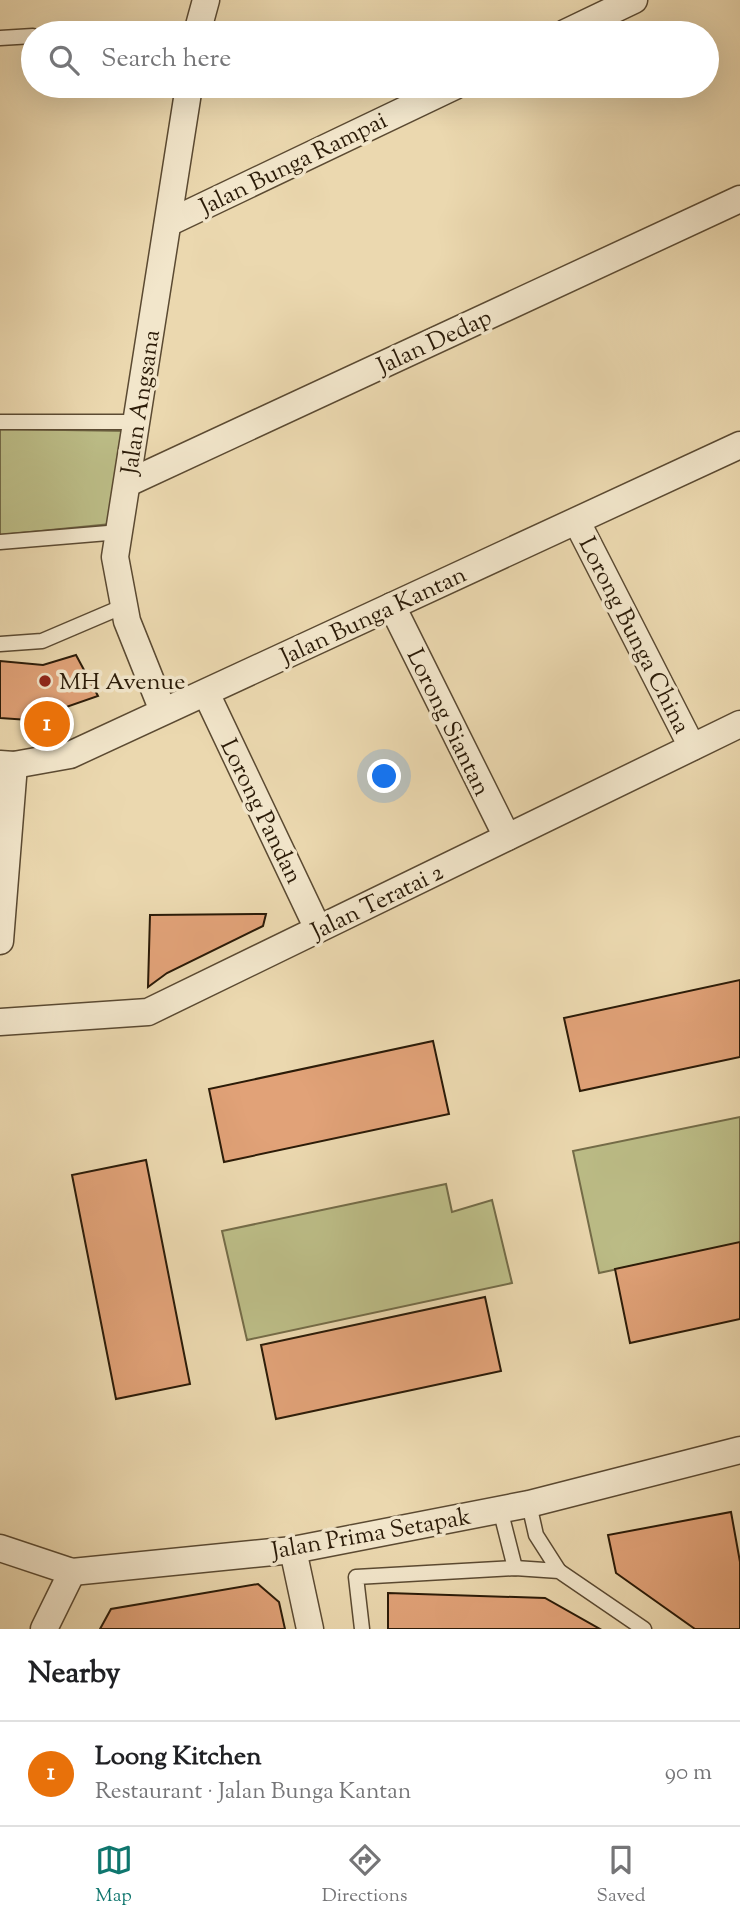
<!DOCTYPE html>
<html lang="en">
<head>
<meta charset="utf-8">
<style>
	body { margin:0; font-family:"Sorts Mill Goudy",serif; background:#f6f6f6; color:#202124 }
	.you { position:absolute; left:385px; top:777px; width:24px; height:24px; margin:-18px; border:5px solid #fff; border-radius:50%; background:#1a73e8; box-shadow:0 0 0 10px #1a73e833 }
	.badge { display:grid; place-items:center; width:46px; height:46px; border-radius:50%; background:#0f766e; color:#fff; font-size:23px; font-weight:700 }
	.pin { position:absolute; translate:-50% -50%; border:4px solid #fff; box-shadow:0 2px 7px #0006 }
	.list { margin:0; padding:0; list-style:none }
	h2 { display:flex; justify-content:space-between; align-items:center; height:91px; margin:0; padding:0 28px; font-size:30px }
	h2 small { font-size:23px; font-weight:400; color:#757577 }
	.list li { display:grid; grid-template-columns:46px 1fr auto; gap:21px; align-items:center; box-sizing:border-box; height:105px; padding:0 28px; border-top:2px solid #e0e0e0 }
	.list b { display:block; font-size:26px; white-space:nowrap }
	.list p { margin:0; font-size:23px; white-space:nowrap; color:#757577 }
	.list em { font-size:23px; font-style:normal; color:#757577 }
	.icon { flex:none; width:38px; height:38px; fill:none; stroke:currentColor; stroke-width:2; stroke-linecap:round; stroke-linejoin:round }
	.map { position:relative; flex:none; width:740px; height:1629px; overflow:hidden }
	.search { position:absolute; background:#fff; box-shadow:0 7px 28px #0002; left:21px; right:21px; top:21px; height:77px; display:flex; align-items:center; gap:18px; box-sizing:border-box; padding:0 24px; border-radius:38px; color:#757577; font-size:26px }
	.sheet { height:196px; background:#fff }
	nav { display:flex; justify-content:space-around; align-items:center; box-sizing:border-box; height:98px; border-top:2px solid #e0e0e0; background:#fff; font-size:19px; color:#757577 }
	nav a { display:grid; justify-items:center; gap:4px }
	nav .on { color:#0f766e }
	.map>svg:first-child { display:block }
	.green { fill:#bcbd87; stroke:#746c48; stroke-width:2 }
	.building { fill:#e1a278; stroke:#2b1b08; stroke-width:2 }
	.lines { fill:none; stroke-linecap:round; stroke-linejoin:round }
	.lane-casing { stroke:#5b4a32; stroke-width:17 }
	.street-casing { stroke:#5b4a32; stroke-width:29 }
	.lane { stroke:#f2e6cb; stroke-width:14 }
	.street { stroke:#f2e6cb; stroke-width:26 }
	.poi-dot { fill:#8f2418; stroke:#f2e6cb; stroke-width:2.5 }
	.labels { text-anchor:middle; stroke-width:7; stroke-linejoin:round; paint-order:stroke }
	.street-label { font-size:24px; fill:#2b1b08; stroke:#f2e6cb }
	.poi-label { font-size:24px; fill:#2b1b08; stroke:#f2e6cb; text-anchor:start }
</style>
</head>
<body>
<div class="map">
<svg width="740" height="1629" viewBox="0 0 740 1629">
	<rect width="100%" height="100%" fill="#ebd8af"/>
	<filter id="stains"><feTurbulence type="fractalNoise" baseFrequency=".00286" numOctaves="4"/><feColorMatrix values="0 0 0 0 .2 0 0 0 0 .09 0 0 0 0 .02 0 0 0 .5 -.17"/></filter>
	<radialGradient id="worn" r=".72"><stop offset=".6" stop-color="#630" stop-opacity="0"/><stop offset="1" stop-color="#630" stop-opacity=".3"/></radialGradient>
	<g class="green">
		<polygon points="0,429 128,431 111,524 0,535"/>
		<polygon points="740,1117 740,1243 599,1273 573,1151"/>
		<polygon points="446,1184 452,1212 492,1200 512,1283 247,1340 222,1231"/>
	</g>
	<g class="building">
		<polygon points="76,655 98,696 29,720 0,718 0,661 43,665"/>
		<polygon points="266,914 263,926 167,973 148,987 150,915"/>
		<polygon points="740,980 740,1057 580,1091 564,1018"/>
		<polygon points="433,1041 449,1114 224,1162 209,1089"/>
		<polygon points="146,1160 190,1384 116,1399 72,1175"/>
		<polygon points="740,1242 740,1319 630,1343 615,1269"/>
		<polygon points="485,1297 501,1371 276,1419 261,1345"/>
		<polygon points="731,1512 740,1562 740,1629 695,1629 616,1573 608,1535"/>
		<polygon points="258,1584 279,1602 285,1629 100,1629 111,1609"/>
		<polygon points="388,1593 545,1598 600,1629 388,1629"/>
	</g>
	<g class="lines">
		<defs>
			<g id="lane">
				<polyline points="74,33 128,30"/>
				<polyline points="0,38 33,36"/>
				<polyline points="0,422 137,422"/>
				<polyline points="0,542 120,532"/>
				<polyline points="0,644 42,641 124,606"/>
				<polyline points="529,1504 536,1535 559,1571"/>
				<polyline points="500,1509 515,1568"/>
				<polyline points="362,1629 356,1577 515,1568 559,1571 644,1629"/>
			</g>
			<g id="street">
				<polyline points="197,33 206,0"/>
				<polyline points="565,33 634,0"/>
				<polyline points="168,223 455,86"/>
				<polyline points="128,483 740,199"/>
				<polyline points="577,522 692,747"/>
				<polyline points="392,606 507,837"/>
				<polyline points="206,693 318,929"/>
				<polyline points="163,711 127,621 115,557 189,86"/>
				<polyline points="0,764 14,765 70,755 740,445"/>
				<polyline points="0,941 14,765"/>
				<polyline points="0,1022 148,1012 740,724"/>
				<polyline points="0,1548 72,1572 293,1550 529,1504 740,1450"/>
				<polyline points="293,1550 310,1629"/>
				<polyline points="44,1629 72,1572"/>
			</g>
		</defs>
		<use href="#lane" class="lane-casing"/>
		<use href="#street" class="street-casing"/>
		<use href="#lane" class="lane"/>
		<use href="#street" class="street"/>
	</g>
	<circle class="poi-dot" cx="45" cy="681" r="7"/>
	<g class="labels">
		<g class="street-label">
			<text transform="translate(293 163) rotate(-26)" y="8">Jalan Bunga Rampai</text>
			<text transform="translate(434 341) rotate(-25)" y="8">Jalan Dedap</text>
			<text transform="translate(140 402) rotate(-81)" y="8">Jalan Angsana</text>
			<text transform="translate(373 615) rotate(-25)" y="8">Jalan Bunga Kantan</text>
			<text transform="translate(635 635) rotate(63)" y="8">Lorong Bunga China</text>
			<text transform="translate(449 722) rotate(64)" y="8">Lorong Siantan</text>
			<text transform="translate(262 811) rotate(64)" y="8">Lorong Pandan</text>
			<text transform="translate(377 901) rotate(-26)" y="8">Jalan Teratai 2</text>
			<text transform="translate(371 1533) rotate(-10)" y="8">Jalan Prima Setapak</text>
		</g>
		<g class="poi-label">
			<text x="59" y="689">MH Avenue</text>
		</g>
	</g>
	<rect width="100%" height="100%" filter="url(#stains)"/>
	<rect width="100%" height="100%" fill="url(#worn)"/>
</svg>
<div class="you"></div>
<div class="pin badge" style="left:47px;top:724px;background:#e8710a">1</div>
<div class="search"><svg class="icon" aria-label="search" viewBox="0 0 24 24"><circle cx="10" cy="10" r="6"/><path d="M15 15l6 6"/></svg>Search here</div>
</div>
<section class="sheet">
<h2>Nearby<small></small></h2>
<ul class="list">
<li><span class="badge" style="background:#e8710a">1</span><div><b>Loong Kitchen</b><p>Restaurant · Jalan Bunga Kantan</p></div><em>90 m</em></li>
</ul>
</section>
<nav>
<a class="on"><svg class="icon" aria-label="map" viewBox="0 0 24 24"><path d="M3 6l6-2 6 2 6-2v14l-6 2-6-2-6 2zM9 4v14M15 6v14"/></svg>Map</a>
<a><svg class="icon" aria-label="directions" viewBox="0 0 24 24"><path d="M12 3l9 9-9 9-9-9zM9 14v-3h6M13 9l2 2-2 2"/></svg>Directions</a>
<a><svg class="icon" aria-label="saved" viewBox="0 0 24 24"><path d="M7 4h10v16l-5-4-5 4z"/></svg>Saved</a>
</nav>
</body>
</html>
